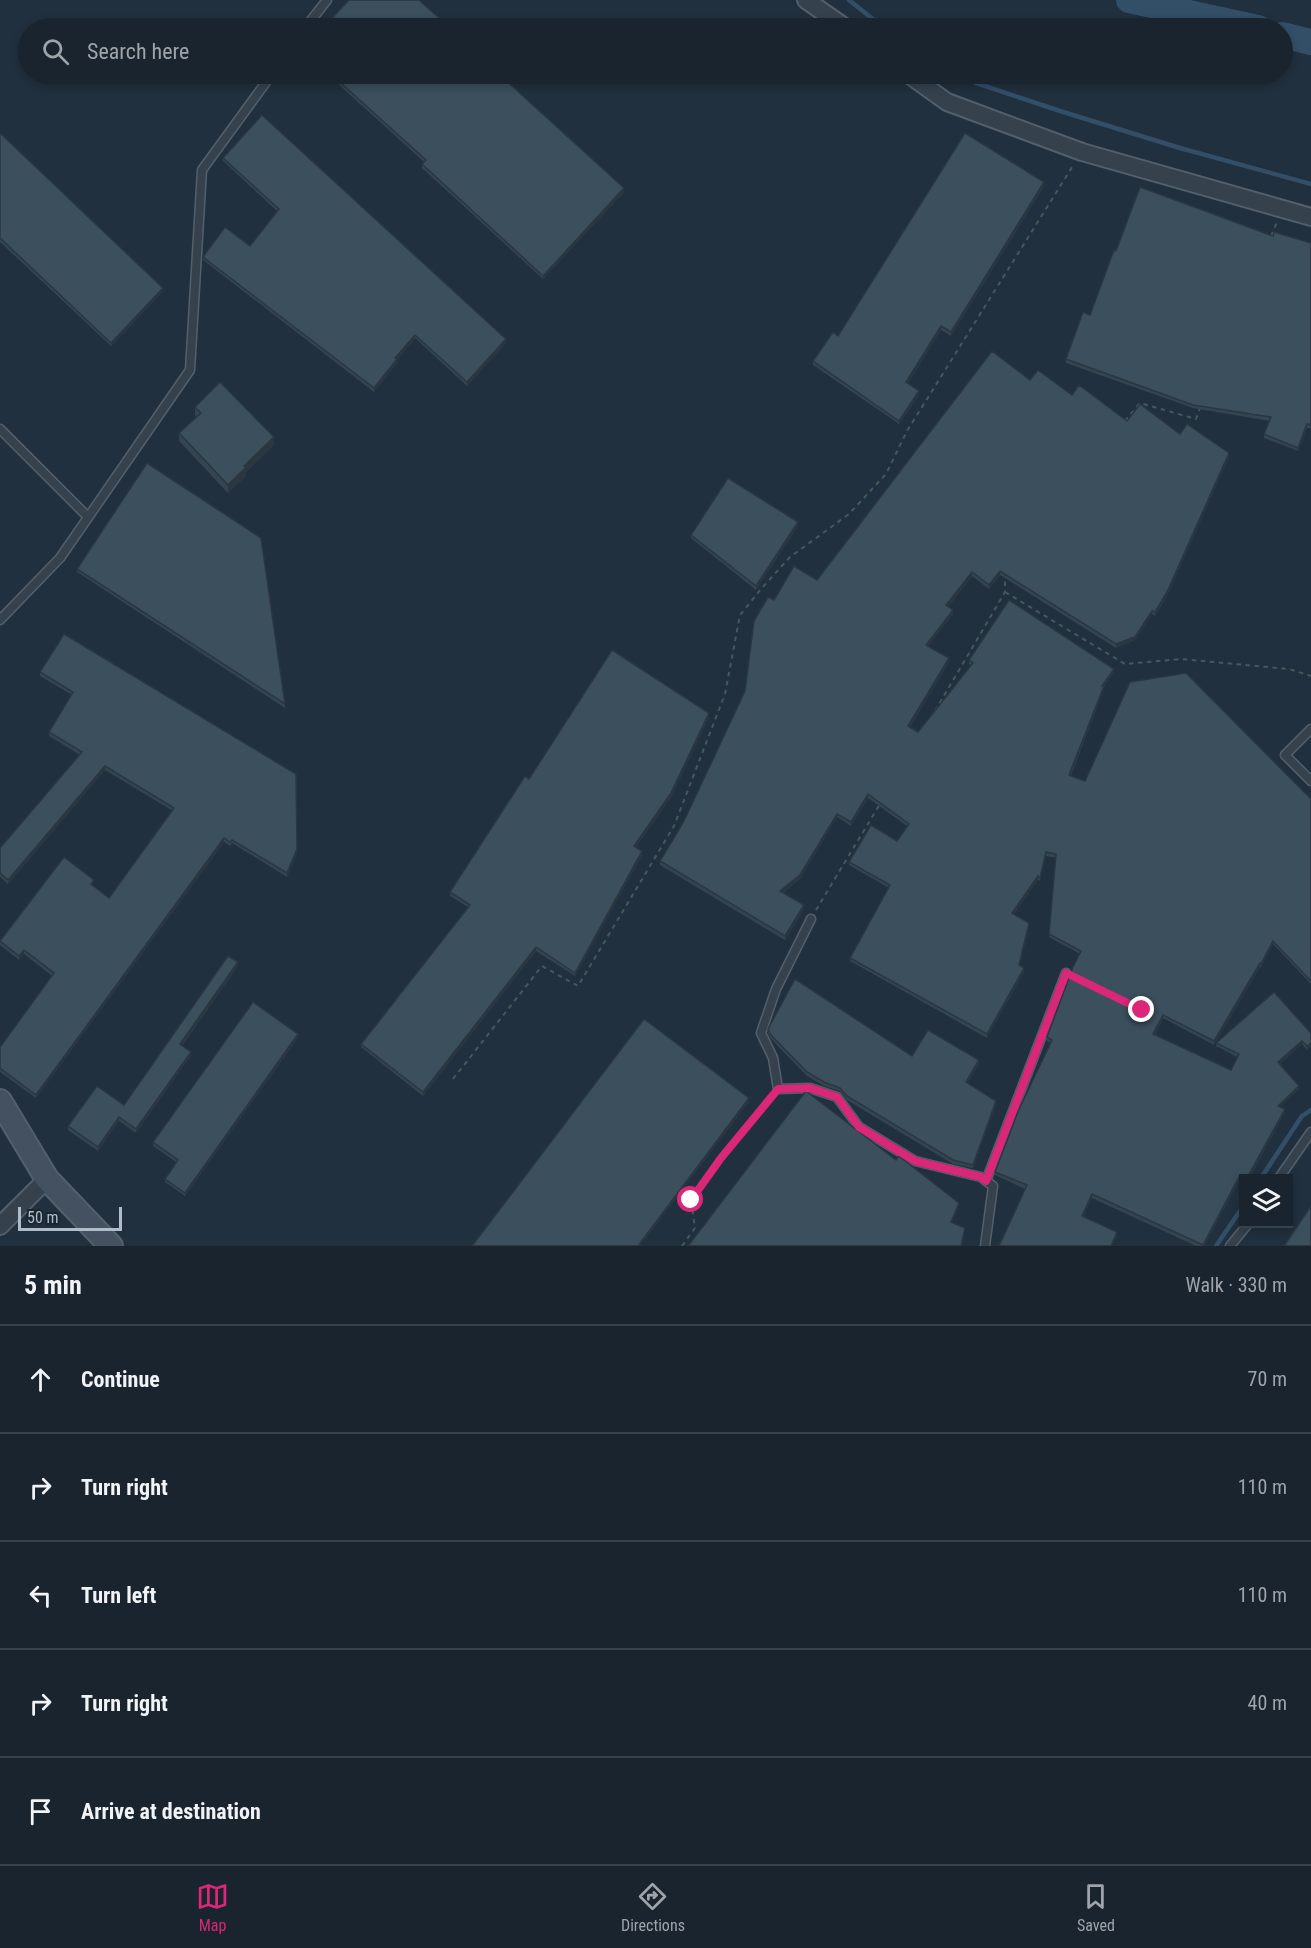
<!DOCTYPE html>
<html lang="en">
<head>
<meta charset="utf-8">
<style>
	body { margin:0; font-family:"Roboto Condensed",sans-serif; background:#26303a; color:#f1f3f6 }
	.controls { position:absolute; right:18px; bottom:18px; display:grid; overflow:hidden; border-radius:0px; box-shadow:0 3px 9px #0003 }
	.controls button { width:54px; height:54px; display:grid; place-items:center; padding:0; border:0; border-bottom:2px solid #37414a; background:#19242e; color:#f1f3f6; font:30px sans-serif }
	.scale { position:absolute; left:18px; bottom:15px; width:104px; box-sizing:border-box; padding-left:6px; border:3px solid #b0bdc9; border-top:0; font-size:16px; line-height:21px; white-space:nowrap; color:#b0bdc9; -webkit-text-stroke:4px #1a2733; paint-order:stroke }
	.stop { position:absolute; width:18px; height:18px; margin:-14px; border:4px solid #db2777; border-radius:50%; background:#fff }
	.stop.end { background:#db2777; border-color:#fff; box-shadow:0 2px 6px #0008 }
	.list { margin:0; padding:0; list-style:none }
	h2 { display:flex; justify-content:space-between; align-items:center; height:78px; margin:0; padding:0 24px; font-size:26px }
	h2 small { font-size:20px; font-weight:400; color:#9fa4aa }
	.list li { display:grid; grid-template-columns:39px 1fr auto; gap:18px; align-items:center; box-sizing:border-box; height:108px; padding:0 24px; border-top:2px solid #37414a }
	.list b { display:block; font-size:22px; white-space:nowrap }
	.list em { font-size:20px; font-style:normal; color:#9fa4aa }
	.icon { flex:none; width:33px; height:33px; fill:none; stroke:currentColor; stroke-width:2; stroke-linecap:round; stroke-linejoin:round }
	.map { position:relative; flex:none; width:1311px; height:1246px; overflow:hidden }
	.search { position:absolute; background:#19242e; box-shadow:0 3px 9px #0003; left:18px; right:18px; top:18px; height:66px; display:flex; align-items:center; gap:15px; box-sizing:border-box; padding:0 21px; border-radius:33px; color:#9fa4aa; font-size:22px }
	.sheet { height:618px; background:#19242e }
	nav { display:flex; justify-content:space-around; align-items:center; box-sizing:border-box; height:84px; border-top:2px solid #37414a; background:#19242e; font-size:16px; color:#9fa4aa }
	nav a { display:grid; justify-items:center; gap:3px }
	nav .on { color:#db2777 }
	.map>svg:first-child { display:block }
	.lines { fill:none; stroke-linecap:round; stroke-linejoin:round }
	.stream { stroke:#334e67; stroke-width:4.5 }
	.river { stroke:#334e67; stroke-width:26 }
	.lane-casing { stroke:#53606c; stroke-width:11 }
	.street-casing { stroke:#53606c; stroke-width:20 }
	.secondary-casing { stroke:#53606c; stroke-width:26 }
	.path { stroke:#415b5b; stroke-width:2; stroke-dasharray:4.5 4.5; stroke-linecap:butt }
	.lane { stroke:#35424e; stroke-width:8 }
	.street { stroke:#35424e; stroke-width:16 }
	.secondary { stroke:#435161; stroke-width:22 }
	.wall { fill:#344450 }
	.shaded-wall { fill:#2a3741 }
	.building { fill:#3c4f5d; stroke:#2a3741; stroke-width:1.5 }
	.route { stroke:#db2777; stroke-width:8 }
</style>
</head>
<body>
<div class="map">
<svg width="1311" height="1246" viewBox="0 0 1311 1246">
	<rect width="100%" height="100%" fill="#21303e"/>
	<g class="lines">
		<g class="stream">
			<polyline points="849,0 884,28"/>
			<polyline points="959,74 976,83 1060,111 1180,148 1311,184"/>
			<polyline points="1261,1178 1302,1116 1311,1110"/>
			<polyline points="1216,1246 1244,1205"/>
		</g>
		<g class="river">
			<polyline points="1129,0 1258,28"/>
			<polyline points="1282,35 1311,42"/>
		</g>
		<defs>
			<g id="lane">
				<polyline points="305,28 327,0"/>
				<polyline points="0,429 88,517"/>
				<polyline points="0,620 60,558 190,370 202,170 272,74"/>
				<polyline points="1311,729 1285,755 1311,781"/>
				<polyline points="811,919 776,989 761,1033 773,1058 778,1089 810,1088 837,1097 859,1127 915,1161 981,1177 993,1186 985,1246"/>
				<polyline points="1279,1178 1311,1132"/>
				<polyline points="986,1181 1066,973"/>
				<polyline points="1230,1246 1248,1224"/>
			</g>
			<g id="street">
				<polyline points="806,0 846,28"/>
				<polyline points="908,74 947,102 1082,152 1311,217"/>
				<polyline points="0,1226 47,1179"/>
			</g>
			<polyline id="secondary" points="0,1101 47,1179 111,1246"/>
		</defs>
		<use href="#lane" class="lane-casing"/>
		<use href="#street" class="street-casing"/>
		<use href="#secondary" class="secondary-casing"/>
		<g class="path">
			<polyline points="1271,236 1277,222"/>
			<polyline points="1125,421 1140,403 1196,419 1200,408"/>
			<polyline points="1005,592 1125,664 1181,659 1289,669 1311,676"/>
			<polyline points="935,711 1005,592 1005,577"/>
			<polyline points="816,910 880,804"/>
			<polyline points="453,1079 542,966 578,986 674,826 725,694 740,615 761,589 790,557 849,514 886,474 907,431 1074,164"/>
			<polyline points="682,1246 695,1228 691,1200 721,1158 770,1098"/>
		</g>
		<use href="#lane" class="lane"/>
		<use href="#street" class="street"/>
		<use href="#secondary" class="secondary"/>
	</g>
	<g class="wall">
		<polygon points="327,74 499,74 624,192 543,279 422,168 422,164 424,162"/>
		<polygon points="0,133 163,291 111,346 0,242"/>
		<polygon points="223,158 506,343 467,386 415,338 397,360 397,363 374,392 203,260 203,257 250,246 277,211 223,161"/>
		<polygon points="1044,186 951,336 941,330 908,383 919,395 899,424 813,365 813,361 838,336"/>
		<polygon points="1273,236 1311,243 1311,428 1307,428 1298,451 1264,438 1264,434 1270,421 1193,408 1066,363 1066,359 1090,315 1116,251"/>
		<polygon points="1030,380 1072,395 1127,421 1180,434 1229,457 1167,596 1155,616 1152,614 1135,640 1116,648 1000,575 989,589 972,576 948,607 953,614 928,646 949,662 910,727 918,732 971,665 969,664 969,660 1114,672 1104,687 1104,689 1071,775 1085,781 1311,799 1311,984 1273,944 1261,967 1260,967 1214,1045 1163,1018 1155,1035 1231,1070 1237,1057 1216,1046 1216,1043 1311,1033 1307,1050 1302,1044 1280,1064 1299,1089 1280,1107 1285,1112 1249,1179 1244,1179 1244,1180 1240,1179 1204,1246 1196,1246 1092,1198 1083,1216 1117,1235 1112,1246 999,1246 1025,1189 995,1175 995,1172 1051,1043 1047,1041 1047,1037 1080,954 1049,937 1056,858 1046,856 1040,881 1038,880 1014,914 1029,927 1019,966 1024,972 987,1038 850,961 850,958 889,888 849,865 849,862 897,841 907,826 868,798 851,826 837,817 800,879 783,893 804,909 785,940 660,865 660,861 683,823 745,691 774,600 817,580"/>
		<polygon points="195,407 274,445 246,472 246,476 228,493 179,441 179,433 197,417 195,415"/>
		<polygon points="798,526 756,590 691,538 691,535"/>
		<polygon points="77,569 285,704 285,708 77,572"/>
		<polygon points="64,634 297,853 287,877 232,843 230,846 224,842 36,1098 0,1072 0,1047 52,976 24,954 19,960 0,945 0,941 94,884 92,885 109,898 173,811 105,770 8,884 0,877 0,848 80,755 49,736 49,732 72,695 40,676 40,672"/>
		<polygon points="709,717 671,797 636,847 642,855 575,976 536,951 423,1096 361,1047 361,1044 468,907 450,896 450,892 529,779"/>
		<polygon points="238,966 182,1046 191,1055 136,1133 119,1121 98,1151 68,1130 68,1126 124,1105"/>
		<polygon points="768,1029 912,1056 979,1064 967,1083 996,1104 973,1168 953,1164 847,1100 840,1091 824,1086 807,1076 771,1039 768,1033"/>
		<polygon points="298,1038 185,1196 165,1182 165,1179 176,1162 153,1146 153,1142"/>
	</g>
	<g class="shaded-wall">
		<polygon points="1044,182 1044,186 951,336 951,332"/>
		<polygon points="624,188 624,192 543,279 543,276"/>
		<polygon points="163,288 163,291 111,346 111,343"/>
		<polygon points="941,326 941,330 906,386 906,382"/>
		<polygon points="415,335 415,338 397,360 397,363 374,392 374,388 395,358"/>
		<polygon points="506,339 506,343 467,386 467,382"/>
		<polygon points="919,391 919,395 899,424 899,421"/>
		<polygon points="1307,424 1307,428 1298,451 1298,448"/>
		<polygon points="274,437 274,445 246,472 246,476 228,493 228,485 244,466"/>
		<polygon points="1229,453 1229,457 1167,596 1155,616 1155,612"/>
		<polygon points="798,522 798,526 756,590 756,586"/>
		<polygon points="1000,571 1000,575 989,589 989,585"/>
		<polygon points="972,572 972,576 946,609 946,605"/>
		<polygon points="953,610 953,614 926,649 926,645"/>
		<polygon points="1152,611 1152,614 1135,640 1116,648 1116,644"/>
		<polygon points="949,658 949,662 908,730 908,726"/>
		<polygon points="1114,669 1114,672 1104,687 1104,689 1069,778 1069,775 1102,686"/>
		<polygon points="709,713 709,717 671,797 634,850 634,846"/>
		<polygon points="105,766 105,770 8,884 8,880"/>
		<polygon points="868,794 868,798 851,826 851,822"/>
		<polygon points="837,814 837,817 800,879 780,895 780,891"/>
		<polygon points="224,838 224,842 36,1098 36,1095"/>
		<polygon points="297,849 297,853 287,877 287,873"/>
		<polygon points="642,851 642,855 575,976 575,973"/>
		<polygon points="1046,852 1046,856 1040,881 1040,878"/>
		<polygon points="1038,876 1038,880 1012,917 1012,913"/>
		<polygon points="804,905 804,909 785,940 785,936"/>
		<polygon points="1029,923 1029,927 1019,969 1019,965"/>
		<polygon points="1273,941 1273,944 1261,967 1261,964"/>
		<polygon points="536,947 536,951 423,1096 423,1092"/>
		<polygon points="24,950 24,954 19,960 19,956"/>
		<polygon points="238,962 238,966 180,1048 180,1044"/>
		<polygon points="1260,963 1260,967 1214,1045 1214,1041"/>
		<polygon points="1024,968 1024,972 987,1038 987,1034"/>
		<polygon points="1163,1015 1163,1018 1153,1038 1153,1034"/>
		<polygon points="298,1034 298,1038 185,1196 185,1193"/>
		<polygon points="1302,1041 1302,1044 1278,1066 1278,1062"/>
		<polygon points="1311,1043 1311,1047 1307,1050 1307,1046"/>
		<polygon points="191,1052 191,1055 136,1133 136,1129"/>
		<polygon points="979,1060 979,1064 966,1086 966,1082"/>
		<polygon points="1299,1086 1299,1089 1278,1109 1278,1106"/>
		<polygon points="749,1098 749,1102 640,1246 638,1246"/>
		<polygon points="996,1101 996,1104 973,1168 973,1165"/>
		<polygon points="1285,1109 1285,1112 1249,1179 1247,1179"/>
		<polygon points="119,1117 119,1121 98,1151 98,1147"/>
		<polygon points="1240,1175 1240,1179 1204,1246 1203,1246"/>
		<polygon points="1092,1194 1092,1198 1082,1220 1082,1216"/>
		<polygon points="959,1203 959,1206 951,1226 951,1222"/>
		<polygon points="1117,1232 1117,1235 1112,1246 1111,1246"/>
	</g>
	<g class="building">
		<polygon points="349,0 419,0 450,28 323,28"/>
		<polygon points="331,74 499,74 624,188 543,276 422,164 426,160"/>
		<polygon points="262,115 506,339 467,382 415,335 395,358 397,359 374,388 203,257 225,227 250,246 279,209 223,158"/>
		<polygon points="0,133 163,288 111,343 0,238"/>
		<polygon points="965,133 1044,182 951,332 941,326 906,382 919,391 899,421 813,361 833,332 838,336"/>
		<polygon points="1140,187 1273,236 1274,232 1311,243 1311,425 1307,424 1298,448 1264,434 1271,417 1193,405 1066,359 1083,312 1090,315 1114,250 1116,251"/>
		<polygon points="992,351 1030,380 1038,370 1072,395 1079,385 1127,421 1140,404 1180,434 1187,424 1229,453 1167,592 1155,612 1152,611 1135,637 1116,644 1000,571 989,585 972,572 946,605 953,610 926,645 949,658 908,726 918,732 973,663 969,660 1009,600 1114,669 1102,686 1104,686 1069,775 1085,781 1130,682 1186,673 1311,799 1311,981 1273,941 1261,964 1260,963 1214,1041 1163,1015 1153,1034 1231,1070 1239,1054 1216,1043 1274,992 1311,1033 1311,1043 1307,1046 1302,1041 1278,1062 1299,1086 1278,1106 1285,1109 1247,1178 1240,1175 1203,1245 1092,1194 1082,1216 1117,1232 1111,1246 999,1246 1027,1185 995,1172 1019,1109 1052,1040 1047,1037 1073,967 1081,951 1049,934 1056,854 1046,852 1040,878 1038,876 1012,913 1029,923 1019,965 1024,968 987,1034 850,958 890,885 849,862 871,825 897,841 909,824 868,794 851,822 837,814 800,875 780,891 804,905 785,936 660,861 683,823 745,691 754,621 768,597 774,600 794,566 817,580"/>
		<polygon points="220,382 274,437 244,466 246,467 228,485 179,433 201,413 195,407"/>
		<polygon points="147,463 261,538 285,704 77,569"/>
		<polygon points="728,478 798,522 756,586 691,535"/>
		<polygon points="64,634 296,774 297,849 287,873 232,840 230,842 224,838 36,1095 0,1068 0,1047 54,973 24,950 19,956 0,941 64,857 94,880 91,884 109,898 174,808 105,766 8,880 0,873 0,848 82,752 49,732 73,692 40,672"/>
		<polygon points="612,650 709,713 671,793 634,846 642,851 575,973 536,947 423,1092 361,1044 470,905 450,892 525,776 529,779"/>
		<polygon points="228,956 238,962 180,1044 191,1052 136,1129 119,1117 98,1147 68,1126 97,1086 124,1105"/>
		<polygon points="795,979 912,1056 928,1030 979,1060 966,1082 996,1101 973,1165 953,1160 847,1096 840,1088 824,1082 807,1072 771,1035 768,1029"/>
		<polygon points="253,1002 298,1034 185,1193 165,1179 178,1160 153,1142"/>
		<polygon points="644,1019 749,1098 638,1246 472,1246"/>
		<polygon points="806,1091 896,1160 899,1156 959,1203 951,1222 965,1228 961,1246 688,1246"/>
		<polygon points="1311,1206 1311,1246 1284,1246"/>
	</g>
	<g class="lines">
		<polyline class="route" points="691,1200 721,1158 778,1089 810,1088 837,1097 859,1127 915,1161 981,1177 986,1181 1066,973 1142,1010"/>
	</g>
</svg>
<div class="controls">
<button><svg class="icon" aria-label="layers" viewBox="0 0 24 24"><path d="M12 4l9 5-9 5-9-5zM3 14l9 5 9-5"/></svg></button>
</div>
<div class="scale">50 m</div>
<div class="stop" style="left:691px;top:1200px"></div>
<div class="stop end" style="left:1142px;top:1010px"></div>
<div class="search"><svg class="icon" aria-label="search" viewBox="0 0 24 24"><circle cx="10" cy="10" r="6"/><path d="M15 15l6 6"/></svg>Search here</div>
</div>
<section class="sheet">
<h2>5 min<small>Walk · 330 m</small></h2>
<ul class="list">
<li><svg class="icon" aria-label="ahead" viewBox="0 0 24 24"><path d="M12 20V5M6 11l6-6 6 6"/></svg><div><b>Continue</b></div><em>70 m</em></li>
<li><svg class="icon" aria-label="right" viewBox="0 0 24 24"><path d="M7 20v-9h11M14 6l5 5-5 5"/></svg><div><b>Turn right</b></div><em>110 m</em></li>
<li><svg class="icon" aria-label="left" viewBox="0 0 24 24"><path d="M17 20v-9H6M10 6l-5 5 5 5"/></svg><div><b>Turn left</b></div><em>110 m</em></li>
<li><svg class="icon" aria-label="right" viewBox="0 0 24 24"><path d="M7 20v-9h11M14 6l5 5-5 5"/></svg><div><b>Turn right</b></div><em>40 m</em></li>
<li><svg class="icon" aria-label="arrive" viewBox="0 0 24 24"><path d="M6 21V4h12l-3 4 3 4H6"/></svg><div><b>Arrive at destination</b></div></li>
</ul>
</section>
<nav>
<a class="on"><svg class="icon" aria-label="map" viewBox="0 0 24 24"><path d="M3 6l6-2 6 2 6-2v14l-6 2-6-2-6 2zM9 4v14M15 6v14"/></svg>Map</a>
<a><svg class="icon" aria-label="directions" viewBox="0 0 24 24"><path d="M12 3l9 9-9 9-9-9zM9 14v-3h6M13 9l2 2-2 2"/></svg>Directions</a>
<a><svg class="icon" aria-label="saved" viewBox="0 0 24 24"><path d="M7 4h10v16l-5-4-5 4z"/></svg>Saved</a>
</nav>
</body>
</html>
